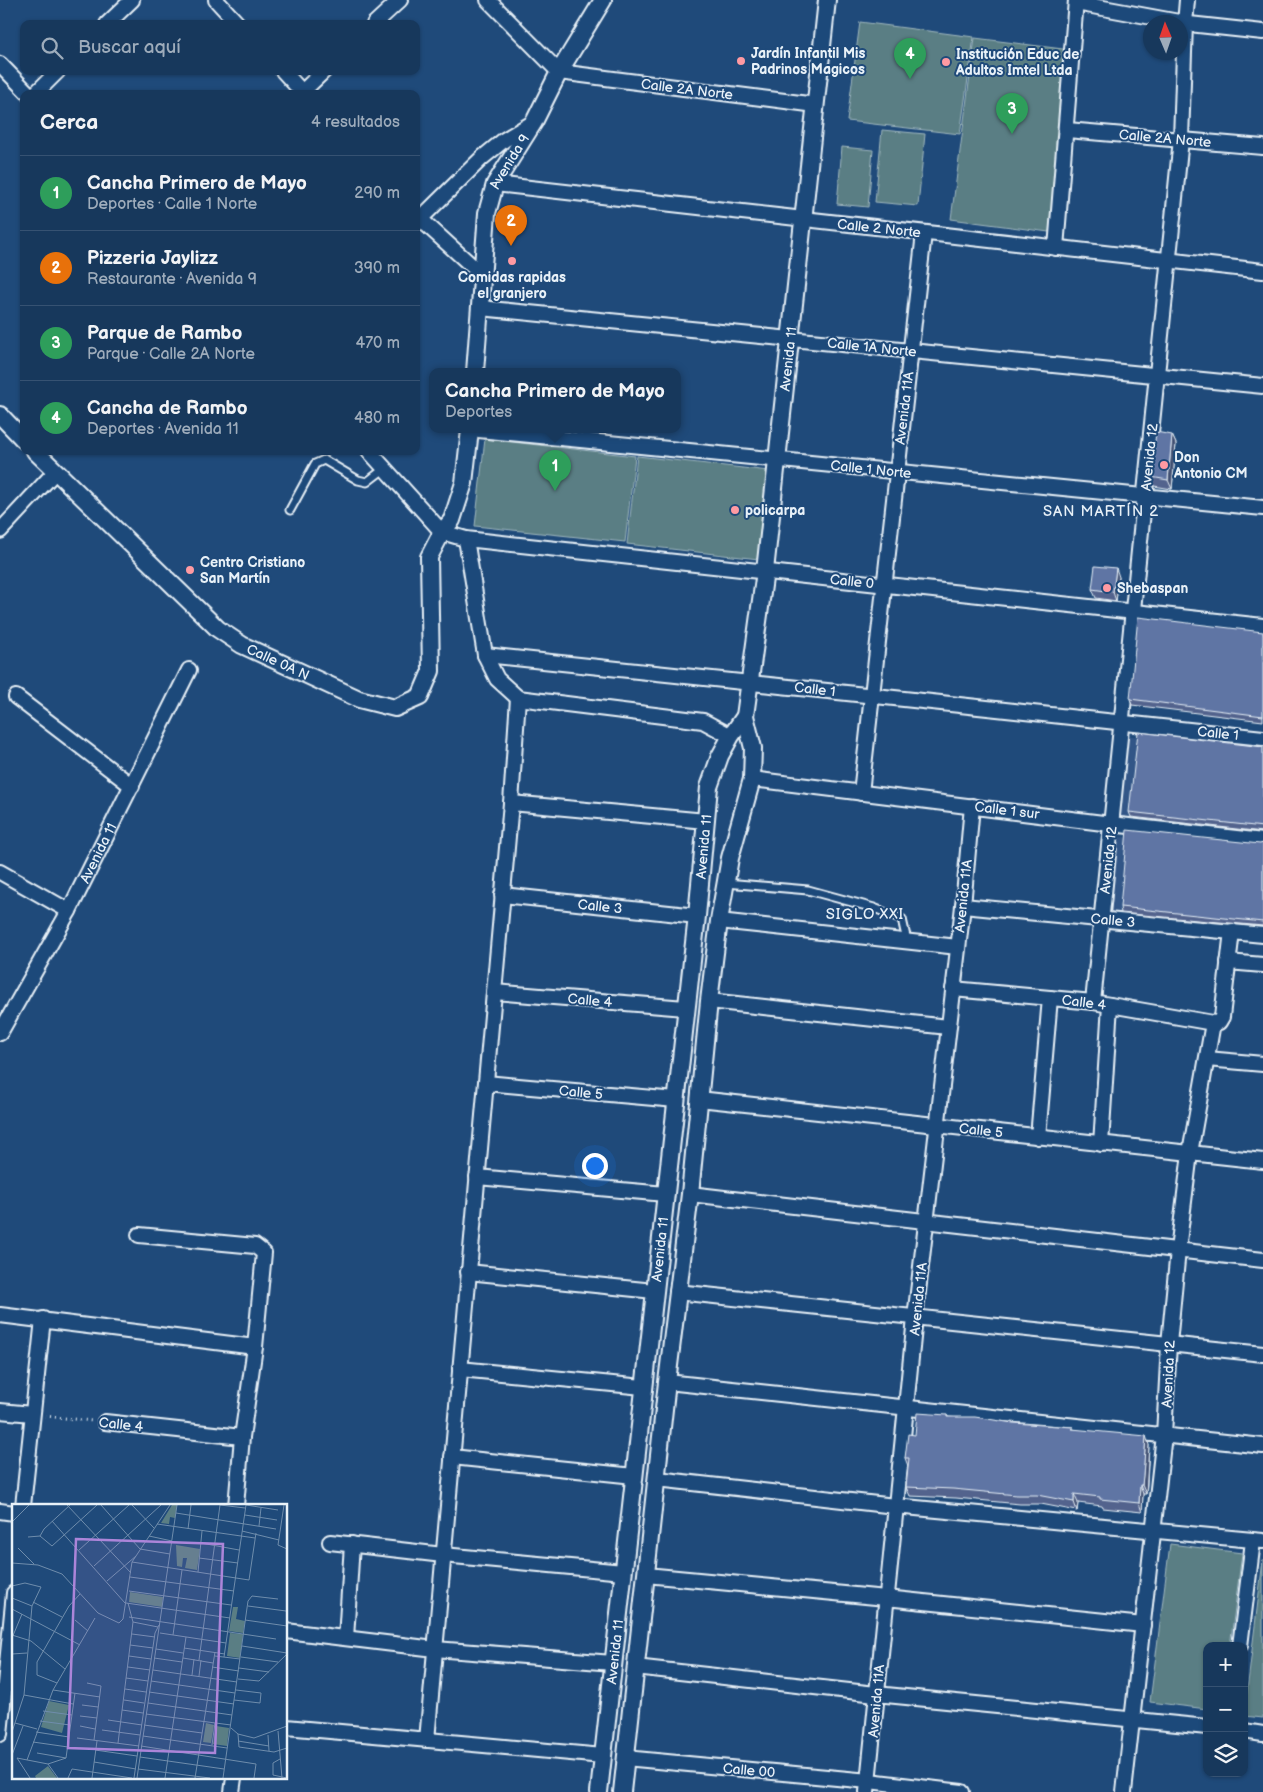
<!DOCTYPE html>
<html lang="es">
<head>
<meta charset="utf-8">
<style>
	body { margin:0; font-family:"Balsamiq Sans",sans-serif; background:#203f62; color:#f1f3f6 }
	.controls { position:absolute; right:15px; bottom:15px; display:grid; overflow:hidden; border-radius:10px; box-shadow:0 1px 4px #0004 }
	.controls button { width:45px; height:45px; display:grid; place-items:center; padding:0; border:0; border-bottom:1px solid #365272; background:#17385c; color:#f1f3f6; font:25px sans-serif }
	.compass { position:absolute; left:1143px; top:15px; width:45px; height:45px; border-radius:50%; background:#17385c; box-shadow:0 1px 4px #0004; rotate:358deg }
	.you { position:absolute; left:594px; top:1165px; width:18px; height:18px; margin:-12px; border:4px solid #fff; border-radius:50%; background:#1a73e8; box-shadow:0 0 0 8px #1a73e833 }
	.badge { display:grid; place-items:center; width:32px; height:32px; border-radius:50%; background:#ff9aa2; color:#fff; font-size:16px; font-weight:700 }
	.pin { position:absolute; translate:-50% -41px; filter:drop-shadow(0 1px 2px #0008) }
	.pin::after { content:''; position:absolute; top:26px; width:18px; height:15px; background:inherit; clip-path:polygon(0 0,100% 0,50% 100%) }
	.popup { position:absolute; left:429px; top:368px; width:252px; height:65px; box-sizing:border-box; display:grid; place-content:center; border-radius:10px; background:#17385c; filter:drop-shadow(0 1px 4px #0005); font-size:16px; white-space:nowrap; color:#9eacbb }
	.popup b { font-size:19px; color:#f1f3f6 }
	.popup::after { content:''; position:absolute; left:50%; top:100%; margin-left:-10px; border:10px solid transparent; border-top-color:#17385c }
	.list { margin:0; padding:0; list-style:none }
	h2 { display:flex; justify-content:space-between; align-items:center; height:65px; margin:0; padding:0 20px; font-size:21px }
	h2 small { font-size:16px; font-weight:400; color:#9eacbb }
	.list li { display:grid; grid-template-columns:32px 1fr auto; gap:15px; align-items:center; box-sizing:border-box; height:75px; padding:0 20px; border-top:1px solid #365272 }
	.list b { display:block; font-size:19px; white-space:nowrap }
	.list p { margin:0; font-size:16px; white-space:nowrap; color:#9eacbb }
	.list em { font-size:16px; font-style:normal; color:#9eacbb }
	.icon { flex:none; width:28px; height:28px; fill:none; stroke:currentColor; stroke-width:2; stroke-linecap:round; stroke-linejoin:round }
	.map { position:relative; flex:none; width:1263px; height:1792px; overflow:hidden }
	.search { position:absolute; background:#17385c; box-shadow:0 1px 4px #0004; left:20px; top:20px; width:400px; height:55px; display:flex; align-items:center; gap:12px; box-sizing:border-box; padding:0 18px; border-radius:10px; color:#9eacbb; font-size:19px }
	.panel { position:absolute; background:#17385c; box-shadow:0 1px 4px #0004; left:20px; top:90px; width:400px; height:365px; border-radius:10px }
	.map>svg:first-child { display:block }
	.built { fill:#325787 }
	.green { fill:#5a7e84; stroke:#a1b8be }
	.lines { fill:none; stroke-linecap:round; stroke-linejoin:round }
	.service-casing { stroke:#e8f1f8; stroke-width:11 }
	.minor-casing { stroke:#e8f1f8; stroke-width:18 }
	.tertiary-casing { stroke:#e8f1f8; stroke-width:20 }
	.path { stroke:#e8f1f8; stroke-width:3; stroke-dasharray:1 4; stroke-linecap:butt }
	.service { stroke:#1f4a7a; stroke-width:7 }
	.minor { stroke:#1f4a7a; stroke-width:14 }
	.tertiary { stroke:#1f4a7a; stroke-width:16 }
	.wall { fill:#52648d; stroke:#e8f1f8 }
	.shaded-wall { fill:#425173; stroke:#e8f1f8 }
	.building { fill:#5f74a4; stroke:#e8f1f8 }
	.poi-dot { fill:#ff9aa2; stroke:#1f4a7a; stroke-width:2 }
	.labels { text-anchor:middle; stroke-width:4; stroke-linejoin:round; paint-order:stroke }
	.poi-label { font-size:14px; font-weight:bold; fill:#e8f1f8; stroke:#1f4a7a; text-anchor:start }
	.street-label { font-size:14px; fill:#e8f1f8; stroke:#1f4a7a }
	.neighbourhood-label { font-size:15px; letter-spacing:1px; fill:#e8f1f8; stroke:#1f4a7a }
	.inset-road { fill:none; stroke:#6f8dac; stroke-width:1 }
	.view { fill:#ac85d9; fill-opacity:0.15; stroke:#ac85d9; stroke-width:2.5 }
	.inset-edge { fill:none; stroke:#e8f1f8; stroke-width:2.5 }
</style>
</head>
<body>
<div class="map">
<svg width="1263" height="1792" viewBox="0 0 1263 1792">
	<rect width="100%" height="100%" fill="#1f4a7a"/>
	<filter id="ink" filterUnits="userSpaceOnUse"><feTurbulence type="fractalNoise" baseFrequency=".02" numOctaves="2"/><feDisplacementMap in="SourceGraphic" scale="10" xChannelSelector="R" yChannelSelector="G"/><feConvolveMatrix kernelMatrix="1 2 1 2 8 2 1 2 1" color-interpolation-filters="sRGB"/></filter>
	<g filter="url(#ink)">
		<g class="built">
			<polygon points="1122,735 1140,737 1131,818 1113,815"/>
			<polygon points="1111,836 1129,838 1121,920 1102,918"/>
		</g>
		<g class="green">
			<polygon points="860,22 974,37 960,134 847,121"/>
			<polygon points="975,38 1071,50 1049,232 951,219"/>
			<polygon points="882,130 925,134 918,206 875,202"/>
			<polygon points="842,147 873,150 868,207 837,204"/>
			<polygon points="485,439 635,456 625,542 475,526"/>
			<polygon points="637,456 769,471 759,559 627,544"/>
			<polygon points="1170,1544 1242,1553 1230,1646 1207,1646 1207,1709 1150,1702"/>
			<polygon points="1263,1560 1263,1718 1244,1716"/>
		</g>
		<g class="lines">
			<defs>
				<g id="service">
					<polyline points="290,510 315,464 324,460 358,480 367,482 384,469"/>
					<polyline points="726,883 808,890 874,908 902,919 907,941"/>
				</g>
				<g id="minor">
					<polyline points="216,0 238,24"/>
					<polyline points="488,0 559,72 816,105"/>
					<polyline points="1076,3 1179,22"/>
					<polyline points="1180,23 1263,32"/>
					<polyline points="107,24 132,0"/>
					<polyline points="374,24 400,0"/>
					<polyline points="0,64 29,94"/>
					<polyline points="283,71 304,94"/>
					<polyline points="35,94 58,71"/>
					<polyline points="300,94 324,71"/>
					<polyline points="1067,130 1263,147"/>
					<polyline points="495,184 1263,271"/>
					<polyline points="416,215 482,275"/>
					<polyline points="416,223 482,158 504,140 534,122"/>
					<polyline points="1056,248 1076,0"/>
					<polyline points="480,308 1263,386"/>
					<polyline points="479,430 1263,508"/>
					<polyline points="369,451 442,532 466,539 1263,626"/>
					<polyline points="0,531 55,472"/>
					<polyline points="466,539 485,655 497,679 518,698 703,721 731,736"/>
					<path d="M485,655C744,681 1004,710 1263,738"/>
					<polyline points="16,697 132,786"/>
					<polyline points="752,779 1111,824 1263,841"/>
					<polyline points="861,793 924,233"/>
					<polyline points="511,803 706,821"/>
					<polyline points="0,872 69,911"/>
					<polyline points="502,895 697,916"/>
					<polyline points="963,906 1263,935"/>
					<polyline points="719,921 958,947"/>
					<polyline points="1228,962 1263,965"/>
					<polyline points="953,989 1093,1002 1213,1023"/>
					<polyline points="494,992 685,1008"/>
					<polyline points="709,1001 948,1027"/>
					<polyline points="1093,1002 1181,139 1185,24 1187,0"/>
					<path id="s1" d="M0,1033L69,911L189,670"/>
					<polyline points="1207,1059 1263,1064"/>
					<polyline points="486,1083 676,1100"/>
					<polyline points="699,1099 1263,1161"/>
					<polyline points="1038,1137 1050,998"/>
					<polyline points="1101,1144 1110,1005"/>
					<polyline points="477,1177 665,1194"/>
					<polyline points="690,1194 1263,1260"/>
					<polyline points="139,1235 255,1246 264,1253 255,1347 242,1437 236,1506"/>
					<polyline points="468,1272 654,1291"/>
					<polyline points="677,1292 1263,1354"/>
					<polyline points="0,1315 255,1347"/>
					<polyline points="460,1369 643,1387"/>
					<polyline points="667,1382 1263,1446"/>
					<polyline points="0,1411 32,1414"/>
					<polyline points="105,1422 242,1437"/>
					<polyline points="452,1457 634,1476"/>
					<polyline points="657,1479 895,1506 1263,1541"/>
					<polyline points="23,1506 43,1319"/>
					<polyline points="0,1511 14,1513"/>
					<polyline points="330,1542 443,1555 623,1572"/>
					<polyline points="646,1575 886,1598 1143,1625"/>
					<polyline points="286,1631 435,1649 613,1663"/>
					<polyline points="346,1638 352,1544"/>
					<polyline points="1240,1646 1253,1541"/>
					<polyline points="635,1667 876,1694 1207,1727"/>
					<polyline points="286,1727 603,1756"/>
					<polyline points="1244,1731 1263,1734"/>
					<polyline points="0,1734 14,1593"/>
					<polyline points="427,1740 511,803 518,698"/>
					<polyline points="625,1758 869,1781 962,1792"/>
					<polyline points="232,1792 234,1778"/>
					<polyline points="867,1792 915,1318 963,906 972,806"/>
					<polyline points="1124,1792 1164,1435 1169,1344 1178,1250 1190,1153 1213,1023 1219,1022 1222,1017 1232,931"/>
				</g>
				<g id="tertiary">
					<path id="s2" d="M475,372L487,213L495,184L534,122L559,72L603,0"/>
					<polyline points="0,415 24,440"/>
					<path id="s3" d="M35,451L218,629L242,645L359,699L395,708L420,697L431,671L429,557L442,532L452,520L464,483L470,430"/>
					<path id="s4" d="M599,1792L697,916L709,787L720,756L731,736L745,716"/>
					<path id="s5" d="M622,1792L667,1382L690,1194L709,1001L719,921L730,858L752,779L753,748L745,716L765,571L827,0"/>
				</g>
			</defs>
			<use href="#service" class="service-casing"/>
			<use href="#minor" class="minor-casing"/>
			<use href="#tertiary" class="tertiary-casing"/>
			<polyline class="path" points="45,1416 93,1421"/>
			<use href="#service" class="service"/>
			<use href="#minor" class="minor"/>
			<use href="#tertiary" class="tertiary"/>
		</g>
		<g class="wall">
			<polygon points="1172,435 1176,444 1172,489 1154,486 1151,477"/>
			<polygon points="1119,577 1116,601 1096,598 1092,589"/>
			<polygon points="1263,632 1263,721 1132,705 1130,699"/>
			<polygon points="1263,747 1263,832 1131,817 1129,812"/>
			<polygon points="1263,843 1263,926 1121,913 1120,907"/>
			<polygon points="947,1415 948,1417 1073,1427 1073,1429 1149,1445 1147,1485 1146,1494 1143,1494 1142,1512 1103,1508 1102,1506 1078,1503 1077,1511 1041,1504 1020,1504 956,1498 910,1496 906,1487 908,1466 905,1458 915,1435"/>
		</g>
		<g class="shaded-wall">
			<polygon points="1172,435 1176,444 1172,489 1168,480"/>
			<polygon points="1116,568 1119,577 1116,601 1113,592"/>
			<polygon points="1146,1436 1149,1445 1146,1494 1142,1485"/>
			<polygon points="1140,1485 1143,1494 1142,1512 1139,1503"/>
			<polygon points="1074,1494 1078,1503 1077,1511 1074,1502"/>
		</g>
		<g class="building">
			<polygon points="1156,432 1172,435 1168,480 1151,477"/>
			<polygon points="1095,566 1116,568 1113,592 1092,589"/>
			<polygon points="1138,617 1263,632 1263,716 1130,699"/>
			<polygon points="1138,732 1263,747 1263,827 1129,812"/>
			<polygon points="1127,830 1260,844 1263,843 1263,922 1120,907"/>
			<polygon points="917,1413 947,1415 947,1417 975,1417 1013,1423 1073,1427 1072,1429 1146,1436 1143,1476 1142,1485 1140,1485 1139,1503 1100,1499 1100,1497 1074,1494 1074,1502 1037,1495 1017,1495 953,1489 906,1487 909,1458 905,1458 908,1434 915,1435"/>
		</g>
	</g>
	<g class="poi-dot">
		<circle cx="741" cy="61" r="5"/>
		<circle cx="946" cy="62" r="5"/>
		<circle cx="512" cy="261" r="5"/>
		<circle cx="1164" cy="465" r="5"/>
		<circle cx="735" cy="510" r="5"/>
		<circle cx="190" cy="570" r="5"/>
		<circle cx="1107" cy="588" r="5"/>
	</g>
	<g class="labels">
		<g class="poi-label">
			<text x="751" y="58">Jardín Infantil Mis<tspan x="751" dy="16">Padrinos Magicos</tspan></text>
			<text x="956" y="59">Institución Educ de<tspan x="956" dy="16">Adultos Imtel Ltda</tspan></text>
			<text x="512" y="282" text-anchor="middle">Comidas rapidas<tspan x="512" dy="16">el granjero</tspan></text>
			<text x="1174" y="462">Don<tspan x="1174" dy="16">Antonio CM</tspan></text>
			<text x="745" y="515">policarpa</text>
			<text x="200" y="567">Centro Cristiano<tspan x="200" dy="16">San Martín</tspan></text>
			<text x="1117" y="593">Shebaspan</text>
		</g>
		<g class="street-label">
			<text transform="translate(687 89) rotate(7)" y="5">Calle 2A Norte</text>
			<text transform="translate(1165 138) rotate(5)" y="5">Calle 2A Norte</text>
			<text dy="5" stroke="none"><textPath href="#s2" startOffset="216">Avenida 9</textPath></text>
			<text transform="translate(879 228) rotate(6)" y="5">Calle 2 Norte</text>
			<text transform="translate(872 347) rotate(6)" y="5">Calle 1A Norte</text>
			<text dy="5" stroke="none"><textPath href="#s5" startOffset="1446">Avenida 11</textPath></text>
			<text transform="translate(904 408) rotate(-83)" y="5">Avenida 11A</text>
			<text transform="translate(1149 457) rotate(-84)" y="5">Avenida 12</text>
			<text transform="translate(871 469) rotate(6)" y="5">Calle 1 Norte</text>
			<text transform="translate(852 581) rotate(6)" y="5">Calle 0</text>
			<text dy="5" stroke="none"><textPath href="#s3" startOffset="324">Calle 0A N</textPath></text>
			<text transform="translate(815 689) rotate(7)" y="5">Calle 1</text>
			<text transform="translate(1218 733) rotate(6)" y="5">Calle 1</text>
			<text transform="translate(1007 810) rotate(7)" y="5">Calle 1 sur</text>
			<text dy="5" stroke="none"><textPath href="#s4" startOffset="951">Avenida 11</textPath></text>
			<text dy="5" stroke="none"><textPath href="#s1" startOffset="205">Avenida 11</textPath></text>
			<text transform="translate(1108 860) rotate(-84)" y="5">Avenida 12</text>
			<text transform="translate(963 896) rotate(-84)" y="5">Avenida 11A</text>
			<text transform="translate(600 906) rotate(6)" y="5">Calle 3</text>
			<text transform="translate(1113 920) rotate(5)" y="5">Calle 3</text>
			<text transform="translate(590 1000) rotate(5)" y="5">Calle 4</text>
			<text transform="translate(1084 1002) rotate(7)" y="5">Calle 4</text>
			<text transform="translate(581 1092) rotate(5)" y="5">Calle 5</text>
			<text transform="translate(981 1130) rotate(6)" y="5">Calle 5</text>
			<text dy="5" stroke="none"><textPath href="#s4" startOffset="546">Avenida 11</textPath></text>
			<text transform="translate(918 1299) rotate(-84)" y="5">Avenida 11A</text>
			<text transform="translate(1168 1374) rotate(-87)" y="5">Avenida 12</text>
			<text transform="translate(121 1424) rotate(6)" y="5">Calle 4</text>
			<text dy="5" stroke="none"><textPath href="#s4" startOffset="141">Avenida 11</textPath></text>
			<text transform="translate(876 1701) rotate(-85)" y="5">Avenida 11A</text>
			<text transform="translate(749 1770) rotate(5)" y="5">Calle 00</text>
		</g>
		<g class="neighbourhood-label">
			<text x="1101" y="516">SAN MARTÍN 2</text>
			<text x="865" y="919">SIGLO XXI</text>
		</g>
	</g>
	<g transform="translate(12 1504)">
		<rect width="275" height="275" fill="#1f4a7a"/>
		<path d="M160,1H165L163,14L158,13L157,20L149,19ZM164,41L188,45L185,66L173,64L175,54H171L170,63L165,62ZM118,88L151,93L150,103L117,98ZM221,103H226L224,115L233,117L231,129L217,127ZM218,129L231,130L228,154L215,152ZM37,197L57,201L50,229L29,223ZM194,219L202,221L199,239L191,238ZM204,222L217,224L215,242L201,240ZM36,262L45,274H24L23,272Z" fill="#5a7e84"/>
		<path class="inset-road" d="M55,1L119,69M89,1L128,45L158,50M120,1L142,24M208,1L233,4M234,1L266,6M272,1L266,41L275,45M164,9L264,25M233,11L265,16M40,17L113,99M0,18L17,1M145,20L243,34M247,22L249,4M176,25L179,1M230,27L267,36M28,32L40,42L85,1M137,32L160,37M16,33L28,32L32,25L58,1M189,39L227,46M6,44L22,60M67,46L117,1M187,54L226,59M120,58L237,76L244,29M0,59L26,61L50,70L86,109L107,119L111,115L120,58L158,1M82,62L149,1M186,68L190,27M118,73L222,87M95,77L124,52M0,82L13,79L29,83L20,102L12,191L0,228M117,87L219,101M0,94L20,102M21,98L50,113M114,99L218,114M236,102L274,107M0,105L68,141M117,113L264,135M63,116L76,127M233,116L275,122M121,118L146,123M148,129L214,139M120,130L143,133M0,131L19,137L53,165M161,131L170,66M0,134L10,110M118,141L141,144M230,142L275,149M172,144L213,150M144,145L171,149M0,150L15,149M117,152L139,155M203,152L228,155M212,153L234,1M229,153L266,158M142,154L170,158M171,154L201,159M187,156L208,1M116,163L138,166M200,163L227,167M227,164L257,168M141,166L225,178M180,171L182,155M187,172L189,156M114,174L136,177M226,175L247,177L275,150M139,177L223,189M45,179L25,171V158L57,102L68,90M75,179L89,182L82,236M113,185L134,188M41,186L88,193M137,188L222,200M12,191L61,200M112,196L132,199M222,196L248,199L249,189L224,186M136,199L220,211M70,201L86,203M110,206L131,209M31,207L60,211M134,210L219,221M68,212L85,214M96,216L130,221M28,217L58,221M3,219L25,225M132,221L190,229M68,222L83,225M219,224L226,230L242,234L275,222M90,226L128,231M266,227L270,274M24,228L57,233M226,230L227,243L262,248L275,244M256,231L257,247M131,232L215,244M65,234L127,242M226,237L257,242M21,238L56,243M106,239L121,118L116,99M200,241L203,219M129,242L244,260L242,274M83,246L125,252M25,249L54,254M0,251L11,222M128,253L212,265M5,254L36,260L54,254M5,254L18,274M54,254L63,189M268,255L261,259V271L275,274M15,256L41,186L83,114M82,258L124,265M36,260L46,274M126,265L198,274M56,274L60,265L120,274M80,274L85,237M122,274L143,129L147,121M125,274L165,1M153,274L174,133M183,274L203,148M211,274L236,97L240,92L266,95"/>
		<path class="view" d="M64,35L211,40L203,249L56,244Z"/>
		<rect width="275" height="275" class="inset-edge"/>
	</g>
</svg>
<div class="controls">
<button>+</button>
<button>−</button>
<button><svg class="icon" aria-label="layers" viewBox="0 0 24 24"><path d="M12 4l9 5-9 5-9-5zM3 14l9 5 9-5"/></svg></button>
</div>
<svg class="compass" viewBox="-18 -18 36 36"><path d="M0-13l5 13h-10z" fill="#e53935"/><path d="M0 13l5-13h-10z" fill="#9eacbb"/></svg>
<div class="you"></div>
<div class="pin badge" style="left:555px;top:491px;background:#2e9e5b">1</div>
<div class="popup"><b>Cancha Primero de Mayo</b>Deportes</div>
<div class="pin badge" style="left:511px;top:246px;background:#e8710a">2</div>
<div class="pin badge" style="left:1012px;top:134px;background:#2e9e5b">3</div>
<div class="pin badge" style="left:910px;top:79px;background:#2e9e5b">4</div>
<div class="search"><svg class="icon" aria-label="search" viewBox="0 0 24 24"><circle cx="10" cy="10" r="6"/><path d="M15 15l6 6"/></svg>Buscar aquí</div>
<section class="panel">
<h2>Cerca<small>4 resultados</small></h2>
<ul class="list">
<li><span class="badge" style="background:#2e9e5b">1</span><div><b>Cancha Primero de Mayo</b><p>Deportes · Calle 1 Norte</p></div><em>290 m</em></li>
<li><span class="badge" style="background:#e8710a">2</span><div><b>Pizzeria Jaylizz</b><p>Restaurante · Avenida 9</p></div><em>390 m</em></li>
<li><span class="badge" style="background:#2e9e5b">3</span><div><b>Parque de Rambo</b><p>Parque · Calle 2A Norte</p></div><em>470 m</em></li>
<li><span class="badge" style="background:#2e9e5b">4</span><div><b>Cancha de Rambo</b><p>Deportes · Avenida 11</p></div><em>480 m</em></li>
</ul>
</section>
</div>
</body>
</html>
